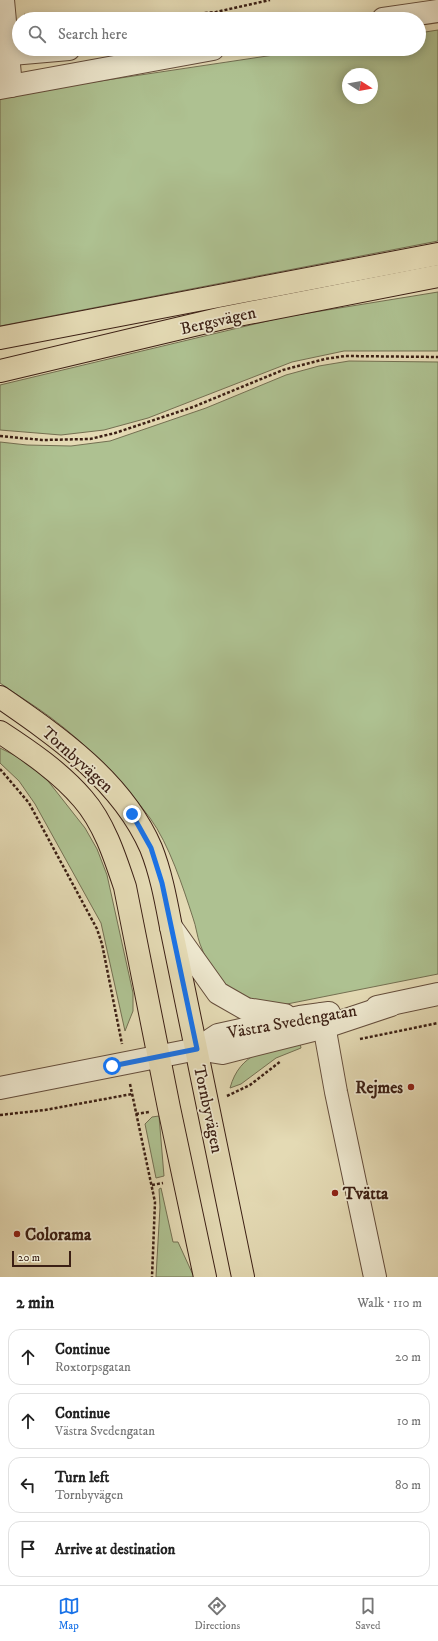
<!DOCTYPE html>
<html lang="en">
<head>
<meta charset="utf-8">
<style>
	body { margin:0; font-family:"IM FELL DW Pica",serif; background:#f6f6f6; color:#222 }
	.compass { position:absolute; left:342px; top:68px; width:36px; height:36px; border-radius:50%; background:#fff; box-shadow:0 2px 10px #0003; rotate:101deg }
	.scale { position:absolute; left:12px; bottom:10px; width:59px; box-sizing:border-box; padding-left:4px; border:2px solid #3b1f14; border-top:0; font-size:11px; line-height:14px; white-space:nowrap; color:#3b1f14; -webkit-text-stroke:3px #ede7ce; paint-order:stroke }
	.stop { position:absolute; width:12px; height:12px; margin:-9px; border:3px solid #1a73e8; border-radius:50%; background:#fff }
	.stop.end { background:#1a73e8; border-color:#fff; box-shadow:0 1px 4px #0008 }
	.list { margin:0; padding:0; list-style:none }
	h2 { display:flex; justify-content:space-between; align-items:center; height:52px; margin:0; padding:0 16px; font-size:17px }
	h2 small { font-size:13px; font-weight:400; color:#767676 }
	.list li { display:grid; grid-template-columns:26px 1fr auto; gap:12px; align-items:center; box-sizing:border-box; height:56px; margin:0 8px 8px; padding:0 8px; border:1px solid #e0e0e0; border-radius:12px }
	.list b { display:block; font-size:15px; white-space:nowrap }
	.list p { margin:0; font-size:13px; white-space:nowrap; color:#767676 }
	.list em { font-size:13px; font-style:normal; color:#767676 }
	.icon { flex:none; width:22px; height:22px; fill:none; stroke:currentColor; stroke-width:2; stroke-linecap:round; stroke-linejoin:round }
	.map { position:relative; flex:none; width:438px; height:1277px; overflow:hidden }
	.search { position:absolute; background:#fff; box-shadow:0 2px 10px #0003; left:12px; right:12px; top:12px; height:44px; display:flex; align-items:center; gap:10px; box-sizing:border-box; padding:0 14px; border-radius:22px; color:#767676; font-size:15px }
	.sheet { height:308px; background:#fff }
	nav { display:flex; justify-content:space-around; align-items:center; box-sizing:border-box; height:56px; border-top:1px solid #e0e0e0; background:#fff; font-size:11px; color:#767676 }
	nav a { display:grid; justify-items:center; gap:2px }
	nav .on { color:#1a73e8 }
	.map>svg:first-child { display:block }
	.grass { fill:#aec191; stroke:#747052; fill-rule:evenodd }
	.lines { fill:none; stroke-linecap:round; stroke-linejoin:round }
	.minor-casing { stroke:#654e3c; stroke-width:24 }
	.major-casing { stroke:#3b1f14; stroke-width:24 }
	.path { stroke:#3b1f14; stroke-width:2.5; stroke-dasharray:3 2; stroke-linecap:butt }
	.minor { stroke:#ede7ce; stroke-width:22 }
	.major { stroke:#e4dab4; stroke-width:22 }
	.route { stroke:#1a73e8; stroke-width:5 }
	.poi-dot { fill:#8f2418; stroke:#ede7ce; stroke-width:1.5 }
	.labels { text-anchor:middle; stroke-width:3.5; stroke-linejoin:round; paint-order:stroke }
	.street-label { font-size:17px; fill:#3b1f14; stroke:#ede7ce }
	.poi-label { font-size:17px; font-weight:bold; fill:#3b1f14; stroke:#ede7ce; text-anchor:start }
</style>
</head>
<body>
<div class="map">
<svg width="438" height="1277" viewBox="0 0 438 1277">
	<rect width="100%" height="100%" fill="#e4dab4"/>
	<filter id="stains"><feTurbulence type="fractalNoise" baseFrequency=".005" numOctaves="4"/><feColorMatrix values="0 0 0 0 .2 0 0 0 0 .09 0 0 0 0 .02 0 0 0 .5 -.17"/></filter>
	<radialGradient id="worn" r=".72"><stop offset=".6" stop-color="#630" stop-opacity="0"/><stop offset="1" stop-color="#630" stop-opacity=".3"/></radialGradient>
	<g class="grass">
		<path d="M438,30V241L0,326V96L314,49H419V33ZM348,74H372V98H348Z"/>
		<polygon points="438,292 438,351 344,351 292,362 148,418 104,430 61,435 0,430 0,385 284,317"/>
		<path d="M349,361L438,362V974L282,1005C240,1001 215,984 200,944C197,936 196,926 193,918C183,887 169,844 150,818C122,781 88,745 50,717C34,705 17,695 0,683V442L27,445L71,446L110,441L206,408L286,375L319,366Z"/>
		<polygon points="0,748 26,761 48,781 85,828 97,849 107,875 133,993 133,1011 125,1031 101,923 35,804 19,781 0,763"/>
		<path d="M299,1039L301,1048L276,1058L241,1084L230,1088C240,1052 267,1050 299,1039Z"/>
		<polygon points="159,1116 164,1176 156,1178 145,1124 152,1117"/>
		<polygon points="161,1188 173,1242 178,1242 194,1277 156,1277 160,1207 159,1189"/>
	</g>
	<g class="lines">
		<defs>
			<g id="minor">
				<polyline points="3,0 11,86"/>
				<polyline points="383,19 438,11"/>
				<polyline points="0,55 69,49"/>
				<polyline points="0,88 213,49"/>
				<polyline points="171,927 218,993 246,1009 285,1015"/>
				<polyline points="377,1007 438,994"/>
				<polyline points="322,1014 336,1092 375,1277"/>
				<polyline points="197,1049 218,1035 300,1017 329,1013"/>
				<polyline points="0,1088 197,1049 222,1053 325,1027 391,1005"/>
			</g>
			<g id="major">
				<polyline points="0,338 438,254"/>
				<polyline points="0,371 223,318 438,276"/>
				<path d="M0,697C58,737 122,781 151,848C161,873 166,901 171,927L243,1277"/>
				<path d="M0,732C29,751 60,772 83,799C104,823 115,857 125,887L169,1108L205,1277"/>
			</g>
		</defs>
		<use href="#minor" class="minor-casing"/>
		<use href="#major" class="major-casing"/>
		<g class="path">
			<polyline points="24,15 46,19"/>
			<polyline points="140,19 216,12 270,0"/>
			<polyline points="0,436 42,440 90,439 115,433 193,407 283,370 325,359 345,356 438,357"/>
			<polyline points="0,769 29,803 97,929 102,944 122,1044"/>
			<polyline points="360,1039 438,1023"/>
			<polyline points="130,1084 155,1202 152,1277"/>
			<polyline points="227,1096 250,1085 281,1061"/>
			<polyline points="136,1114 149,1112"/>
			<polyline points="0,1115 45,1110 132,1094"/>
			<polyline points="152,1185 163,1183"/>
		</g>
		<use href="#minor" class="minor"/>
		<use href="#major" class="major"/>
	</g>
	<g class="lines">
		<polyline class="route" points="112,1066 197,1049 162,883 151,848 132,814"/>
	</g>
	<g class="poi-dot">
		<circle cx="411" cy="1087" r="4"/>
		<circle cx="335" cy="1193" r="4"/>
		<circle cx="17" cy="1234" r="4"/>
	</g>
	<g class="labels">
		<g class="street-label">
			<text transform="translate(218 320) rotate(-13)" y="6">Bergsvägen</text>
			<text transform="translate(78 759) rotate(42)" y="6">Tornbyvägen</text>
			<text transform="translate(292 1021) rotate(-10)" y="6">Västra Svedengatan</text>
			<text transform="translate(209 1109) rotate(78)" y="6">Tornbyvägen</text>
		</g>
		<g class="poi-label">
			<text x="403" y="1093" text-anchor="end">Rejmes</text>
			<text x="343" y="1199">Tvätta</text>
			<text x="25" y="1240">Colorama</text>
		</g>
	</g>
	<rect width="100%" height="100%" filter="url(#stains)"/>
	<rect width="100%" height="100%" fill="url(#worn)"/>
</svg>
<svg class="compass" viewBox="-18 -18 36 36"><path d="M0-13l5 13h-10z" fill="#e53935"/><path d="M0 13l5-13h-10z" fill="#767676"/></svg>
<div class="scale">20 m</div>
<div class="stop" style="left:112px;top:1066px"></div>
<div class="stop end" style="left:132px;top:814px"></div>
<div class="search"><svg class="icon" aria-label="search" viewBox="0 0 24 24"><circle cx="10" cy="10" r="6"/><path d="M15 15l6 6"/></svg>Search here</div>
</div>
<section class="sheet">
<h2>2 min<small>Walk · 110 m</small></h2>
<ul class="list">
<li><svg class="icon" aria-label="ahead" viewBox="0 0 24 24"><path d="M12 20V5M6 11l6-6 6 6"/></svg><div><b>Continue</b><p>Roxtorpsgatan</p></div><em>20 m</em></li>
<li><svg class="icon" aria-label="ahead" viewBox="0 0 24 24"><path d="M12 20V5M6 11l6-6 6 6"/></svg><div><b>Continue</b><p>Västra Svedengatan</p></div><em>10 m</em></li>
<li><svg class="icon" aria-label="left" viewBox="0 0 24 24"><path d="M17 20v-9H6M10 6l-5 5 5 5"/></svg><div><b>Turn left</b><p>Tornbyvägen</p></div><em>80 m</em></li>
<li><svg class="icon" aria-label="arrive" viewBox="0 0 24 24"><path d="M6 21V4h12l-3 4 3 4H6"/></svg><div><b>Arrive at destination</b></div></li>
</ul>
</section>
<nav>
<a class="on"><svg class="icon" aria-label="map" viewBox="0 0 24 24"><path d="M3 6l6-2 6 2 6-2v14l-6 2-6-2-6 2zM9 4v14M15 6v14"/></svg>Map</a>
<a><svg class="icon" aria-label="directions" viewBox="0 0 24 24"><path d="M12 3l9 9-9 9-9-9zM9 14v-3h6M13 9l2 2-2 2"/></svg>Directions</a>
<a><svg class="icon" aria-label="saved" viewBox="0 0 24 24"><path d="M7 4h10v16l-5-4-5 4z"/></svg>Saved</a>
</nav>
</body>
</html>
